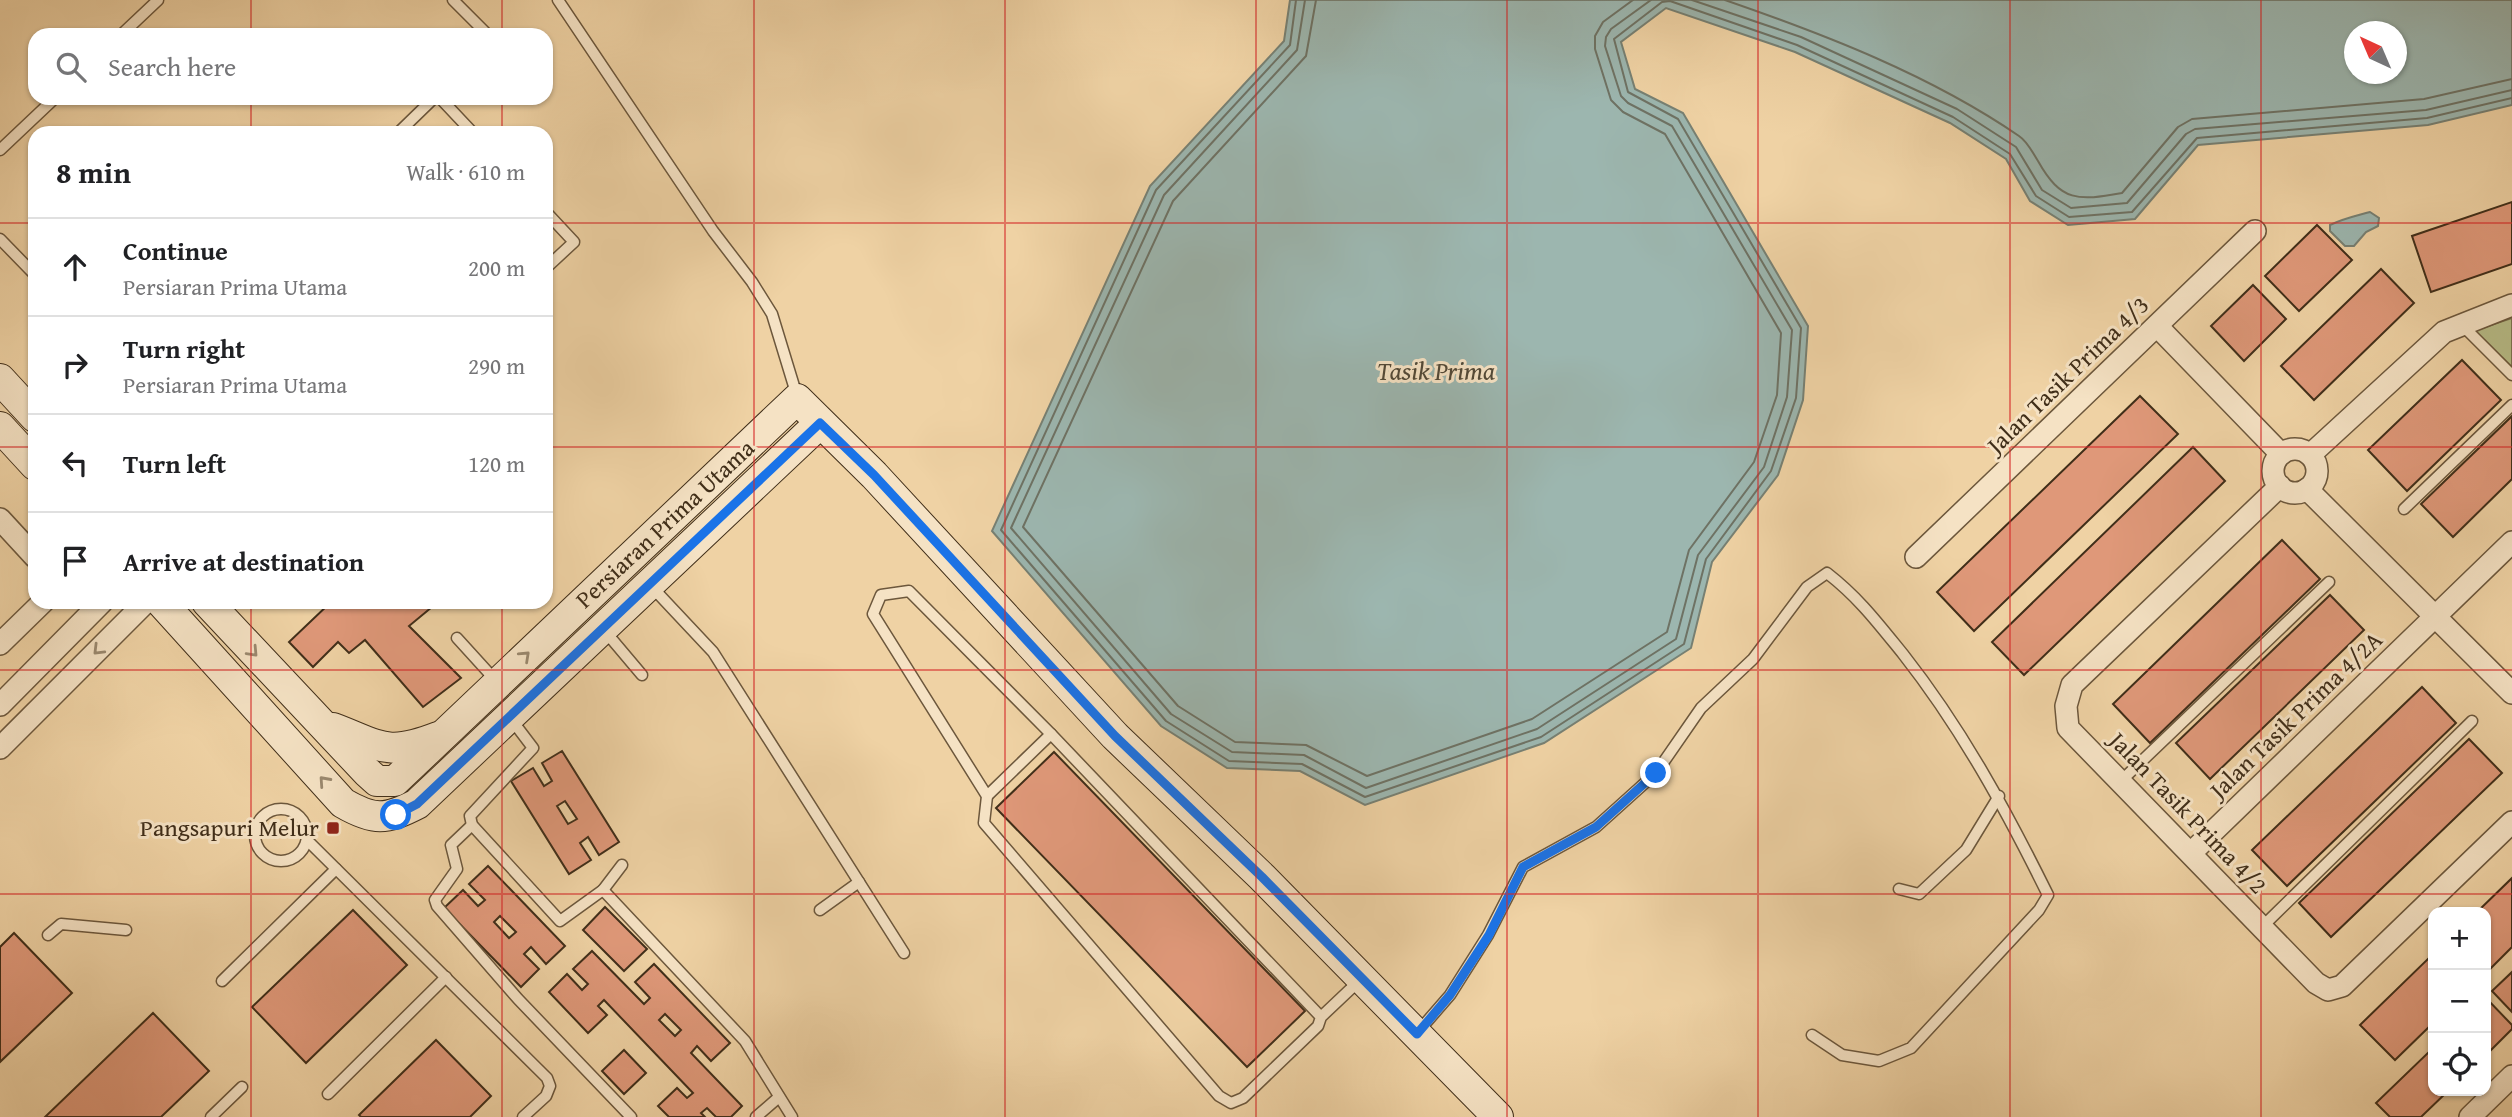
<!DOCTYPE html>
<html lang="en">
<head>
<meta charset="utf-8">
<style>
	body { margin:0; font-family:"Gentium Book Plus",serif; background:#f6f6f6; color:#202124 }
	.controls { position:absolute; right:21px; bottom:21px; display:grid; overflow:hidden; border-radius:14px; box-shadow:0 2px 5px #0004 }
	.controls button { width:63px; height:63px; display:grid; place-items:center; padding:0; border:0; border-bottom:2px solid #e0e0e0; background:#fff; color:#202124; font:35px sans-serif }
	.compass { position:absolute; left:2344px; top:21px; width:63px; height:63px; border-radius:50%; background:#fff; box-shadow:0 2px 5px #0004; rotate:316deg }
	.stop { position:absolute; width:21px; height:21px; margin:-16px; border:5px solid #1a73e8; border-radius:50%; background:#fff }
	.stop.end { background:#1a73e8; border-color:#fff; box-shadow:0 2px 7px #0008 }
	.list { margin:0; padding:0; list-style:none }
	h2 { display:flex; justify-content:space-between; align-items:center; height:91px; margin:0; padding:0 28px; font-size:30px }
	h2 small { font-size:23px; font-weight:400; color:#757577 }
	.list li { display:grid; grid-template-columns:46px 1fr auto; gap:21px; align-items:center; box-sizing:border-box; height:98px; padding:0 28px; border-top:2px solid #e0e0e0 }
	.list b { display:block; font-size:26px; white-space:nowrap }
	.list p { margin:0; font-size:23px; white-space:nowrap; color:#757577 }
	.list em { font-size:23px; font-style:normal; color:#757577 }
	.icon { flex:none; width:38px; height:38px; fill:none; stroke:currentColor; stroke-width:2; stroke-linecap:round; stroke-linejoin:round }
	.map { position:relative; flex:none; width:2512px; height:1117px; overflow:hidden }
	.search { position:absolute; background:#fff; box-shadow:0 2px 5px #0004; left:28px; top:28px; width:525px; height:77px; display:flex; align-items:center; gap:18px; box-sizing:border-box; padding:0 24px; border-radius:21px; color:#757577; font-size:26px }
	.panel { position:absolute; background:#fff; box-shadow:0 2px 5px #0004; left:28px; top:126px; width:525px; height:483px; border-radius:21px }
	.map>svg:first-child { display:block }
	.green { fill:#b7bc87; stroke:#7c7550; stroke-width:2 }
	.water { fill:#9cb6af; stroke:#778073; stroke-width:2; fill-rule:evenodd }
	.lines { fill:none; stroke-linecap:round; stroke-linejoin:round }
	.shore { stroke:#6e7264; stroke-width:2 }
	.building { fill:#df9879; stroke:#402e19; stroke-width:2; fill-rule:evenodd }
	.service-casing { stroke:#6c573c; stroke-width:13 }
	.minor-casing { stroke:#6c573c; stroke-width:24 }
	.secondary-casing { stroke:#402e19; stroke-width:32 }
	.service { stroke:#f5e2c4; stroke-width:10 }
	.minor { stroke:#f5e2c4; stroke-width:21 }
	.secondary { stroke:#f5e2c4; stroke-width:30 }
	.oneway { stroke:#9a886e }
	.route { stroke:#1a73e8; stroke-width:9 }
	.grid { fill:none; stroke:#d62828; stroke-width:2; stroke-opacity:0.55 }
	.poi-dot { fill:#8f2418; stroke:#f5e2c4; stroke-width:2.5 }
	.labels { text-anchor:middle; stroke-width:6; stroke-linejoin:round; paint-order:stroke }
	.street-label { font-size:24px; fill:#402e19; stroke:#f5e2c4 }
	.poi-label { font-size:24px; fill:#402e19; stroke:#f5e2c4; text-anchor:end }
	.water-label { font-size:26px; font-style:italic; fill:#524937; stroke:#f5e2c4 }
</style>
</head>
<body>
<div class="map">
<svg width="2512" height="1117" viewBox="0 0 2512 1117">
	<rect width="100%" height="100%" fill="#efd2a4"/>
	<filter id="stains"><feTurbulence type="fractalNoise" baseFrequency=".00286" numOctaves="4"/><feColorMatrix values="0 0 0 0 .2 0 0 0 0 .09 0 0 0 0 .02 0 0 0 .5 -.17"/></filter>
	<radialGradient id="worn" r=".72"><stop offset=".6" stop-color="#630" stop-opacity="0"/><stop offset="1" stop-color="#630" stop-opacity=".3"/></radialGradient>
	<polygon class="green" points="2512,318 2512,372 2473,331"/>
	<g class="water">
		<path d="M1290,0H2512V105L2428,125L2198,145L2135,219L2068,225L2030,201L2006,159L1950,123L1795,52L1666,8L1621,42L1635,89L1683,113L1808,326L1803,400L1778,475L1712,562L1691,648L1544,743L1365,805L1300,771L1227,768L1161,726L992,531L1150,186L1284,41ZM2354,32H2396V74H2354Z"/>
		<path d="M2370,212L2379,218L2378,226L2366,232L2354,246H2345L2330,231V225C2345,218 2356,216 2370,212Z"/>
	</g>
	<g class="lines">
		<g class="shore">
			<polyline points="1296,0 1290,45 1156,190 1001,530 1166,721 1229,761 1302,764 1365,797 1541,737 1684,644 1706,559 1771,471 1796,398 1801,328 1678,119 1628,92 1614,39 1662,2 1670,1 1797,45 1953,117 2010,154 2036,196 2069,217 2132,212 2197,138 2427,118 2512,98"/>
			<polyline points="1305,0 1297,50 1164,195 1011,528 1171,714 1232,752 1304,755 1366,788 1537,729 1676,639 1698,555 1764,467 1787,397 1792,330 1672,126 1628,103 1621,96 1605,46 1606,37 1611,29 1651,0"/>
			<polyline points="1316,0 1306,56 1173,201 1023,527 1178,706 1235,742 1306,745 1367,776 1532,719 1667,632 1689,550 1754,462 1777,395 1781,333 1665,134 1623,112 1611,100 1595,49 1595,36 1603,22 1633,0"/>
			<polyline points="1692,0 1801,37 1957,109 2016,147 2042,190 2071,208 2127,203 2186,134 2195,129 2426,110 2512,90"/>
			<path d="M1725,0C1826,35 1930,75 2019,136C2028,142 2032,152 2038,161C2061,202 2078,201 2122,193L2178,127L2192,119L2424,99L2512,79"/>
		</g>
	</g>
	<g class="building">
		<polygon points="2512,202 2512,264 2431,292 2412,236"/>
		<polygon points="2317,225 2352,260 2299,311 2265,276"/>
		<polygon points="2381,269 2414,303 2314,400 2281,366"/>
		<polygon points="2253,285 2286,319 2244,361 2211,326"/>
		<polygon points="2462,360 2501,400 2407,491 2368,450"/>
		<polygon points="2140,396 2178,434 1974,631 1937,592"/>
		<polygon points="2512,416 2512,479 2453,537 2421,504"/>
		<polygon points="2193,447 2225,481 2024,675 1992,642"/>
		<polygon points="2282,540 2320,579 2150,743 2113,704"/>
		<polygon points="2330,595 2364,630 2210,779 2176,743"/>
		<polygon points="331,602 438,602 409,626 461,678 423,707 365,640 349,653 338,642 313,667 289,642"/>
		<polygon points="2422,687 2456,723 2287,886 2252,850"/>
		<polygon points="2469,739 2502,773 2331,937 2299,903"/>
		<path d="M562,751L619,842L599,855L588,837L580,843L591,860L569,874L511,781L533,768L544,786L552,781L542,763ZM565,801L577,819L568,824L557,806Z"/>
		<polygon points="1054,752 1305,1011 1247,1067 996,808"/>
		<path d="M488,866L565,946L546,964L531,947L524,954L539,969L521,987L444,908L463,890L478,906L485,900L469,884ZM500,916L516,932L509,938L494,922Z"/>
		<polygon points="2512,878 2512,947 2486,973 2486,912 2477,912"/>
		<polygon points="605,907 647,949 624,971 583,930"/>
		<polygon points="353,910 407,965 306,1063 252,1007"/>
		<polygon points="14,933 72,993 0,1062 0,947"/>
		<path d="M592,951L644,1004L650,998L635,982L654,964L730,1043L711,1061L697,1046L691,1053L742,1106L731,1117H716L707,1108L701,1113L705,1117H669L658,1106L677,1088L687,1098L693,1093L604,1000L598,1006L607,1015L588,1033L549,992L567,974L582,990L588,984L573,969ZM665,1014L681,1030L675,1036L659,1020Z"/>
		<polygon points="2433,954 2433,1023 2395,1060 2360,1025"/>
		<polygon points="2512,972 2512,1012 2492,991"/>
		<polygon points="2486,998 2512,1025 2512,1029 2486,1055"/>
		<polygon points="153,1013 209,1071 161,1117 45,1117"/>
		<polygon points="436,1040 491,1096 470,1117 361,1117 359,1115"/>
		<polygon points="2433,1048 2433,1091 2448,1091 2421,1117 2390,1117 2376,1103"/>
		<polygon points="624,1050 646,1073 624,1094 602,1071"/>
	</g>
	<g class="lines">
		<defs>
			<g id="service">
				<polyline points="453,0 488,35"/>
				<polyline points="558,0 713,231 752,282 772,314 797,396"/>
				<polyline points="121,35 158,0"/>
				<polyline points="440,98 473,133"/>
				<polyline points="398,133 434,98"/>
				<polyline points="0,150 55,98"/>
				<polyline points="546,212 574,242 546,268"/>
				<polyline points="0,239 35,275"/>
				<polyline points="2461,324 2512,375"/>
				<polyline points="2404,509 2512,405"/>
				<polyline points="651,586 713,652 904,953"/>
				<polyline points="604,630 642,675"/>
				<polyline points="457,638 497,682"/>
				<polyline points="511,719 533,748 470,816 472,825 560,921 603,890 622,865"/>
				<polyline points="2122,780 2329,582"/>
				<polyline points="987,796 1051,734"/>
				<circle cx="281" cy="835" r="26"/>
				<polyline points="472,825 451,845 457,869 435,900 437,906 518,999 631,1117"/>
				<polyline points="307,840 547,1078 550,1086 546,1096 523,1117"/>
				<polyline points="1899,889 1919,894 1966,850 1999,796"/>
				<polyline points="603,890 745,1041 792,1117"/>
				<polyline points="820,910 859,882"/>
				<polyline points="2262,927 2472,721"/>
				<polyline points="48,935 61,924 126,930"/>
				<polyline points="222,981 336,869"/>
				<polyline points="1321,1017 1051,734 909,591 881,595 873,614 987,796 984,823 1219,1096 1231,1103 1243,1098 1318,1026 1321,1017 1359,981"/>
				<path d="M1417,1033L1450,995L1488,935L1523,867L1596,827L1656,773L1701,708L1753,659L1807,587L1827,573C1859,598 1877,622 1903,654C1962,729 2006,810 2048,895L2039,910L1911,1048L1879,1061L1842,1055L1812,1035"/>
				<polyline points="328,1094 446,977"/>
				<polyline points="211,1117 242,1087"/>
				<polyline points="756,1117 779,1097"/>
			</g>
			<g id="minor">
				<polyline points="2157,326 2281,454"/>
				<circle cx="2295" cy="471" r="22"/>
				<polyline points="2310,455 2444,332 2512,305"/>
				<polyline points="2280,486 2072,685 2066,706 2068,728 2316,983 2328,990 2342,986 2512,822"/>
				<polyline points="2307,489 2512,693"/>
				<polyline points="0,519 35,557"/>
				<polyline points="1916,557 2255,231"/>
				<polyline points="0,644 43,602"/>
				<polyline points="0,705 102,602"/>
				<polyline points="0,748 146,602"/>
				<polyline points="2192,852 2512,542"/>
				<polyline points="2470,1117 2512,1076"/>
			</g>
			<g id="secondary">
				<polyline points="0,379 35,417"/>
				<polyline points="0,427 35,465"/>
				<path d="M161,602L343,803C374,821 386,820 417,804L820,423"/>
				<polyline points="207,602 367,772 377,781 395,781 797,399 874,475 1115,736 1262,877 1498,1117"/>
				<path d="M333,728C381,746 386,757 438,737"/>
			</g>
		</defs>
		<use href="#service" class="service-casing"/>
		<use href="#minor" class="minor-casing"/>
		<use href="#secondary" class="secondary-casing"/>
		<use href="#service" class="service"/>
		<use href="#minor" class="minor"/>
		<use href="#secondary" class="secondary"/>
	</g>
	<defs><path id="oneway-chevron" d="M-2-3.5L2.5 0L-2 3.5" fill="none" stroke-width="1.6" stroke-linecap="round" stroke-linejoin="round" transform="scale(1.75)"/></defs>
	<g class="oneway">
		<use href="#oneway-chevron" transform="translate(98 650) rotate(135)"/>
		<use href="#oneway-chevron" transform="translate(253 652) rotate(47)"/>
		<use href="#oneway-chevron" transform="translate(525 656) rotate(-43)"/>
		<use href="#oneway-chevron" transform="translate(324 781) rotate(-132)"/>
	</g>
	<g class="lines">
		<polyline class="route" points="396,815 417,804 820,423 874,475 1115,736 1262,877 1417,1034 1450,995 1489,935 1523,867 1596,827 1656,773"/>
	</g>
	<path class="grid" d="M251,0V35M502,0V35M754,0V1117M1005,0V1117M1256,0V1117M1507,0V1117M1758,0V1117M2010,0V1117M2261,0V1117M251,98V133M502,98V133M0,223H35M546,223H2512M0,447H35M546,447H2512M251,602V1117M502,602V1117M0,670H2512M0,894H2512"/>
	<rect class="poi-dot" x="326" y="821" width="14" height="14" rx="3.5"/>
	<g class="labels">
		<g class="street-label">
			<text transform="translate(2068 375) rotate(-44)" y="8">Jalan Tasik Prima 4/3</text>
			<text transform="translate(665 524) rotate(-43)" y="8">Persiaran Prima Utama</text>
			<text transform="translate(2296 715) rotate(-44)" y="8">Jalan Tasik Prima 4/2A</text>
			<text transform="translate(2188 813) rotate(46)" y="8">Jalan Tasik Prima 4/2</text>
		</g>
		<g class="poi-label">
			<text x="319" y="836">Pangsapuri Melur</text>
		</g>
		<g class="water-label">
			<text x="1436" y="380">Tasik Prima</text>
		</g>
	</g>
	<rect width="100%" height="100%" filter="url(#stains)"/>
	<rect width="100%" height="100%" fill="url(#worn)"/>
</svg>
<div class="controls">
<button>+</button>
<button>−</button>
<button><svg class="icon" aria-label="locate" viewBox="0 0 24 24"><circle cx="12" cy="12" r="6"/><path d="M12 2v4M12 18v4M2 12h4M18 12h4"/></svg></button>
</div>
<svg class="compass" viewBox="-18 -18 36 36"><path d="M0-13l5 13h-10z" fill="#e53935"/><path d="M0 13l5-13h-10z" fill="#757577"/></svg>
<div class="stop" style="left:396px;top:815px"></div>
<div class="stop end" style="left:1656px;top:773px"></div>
<div class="search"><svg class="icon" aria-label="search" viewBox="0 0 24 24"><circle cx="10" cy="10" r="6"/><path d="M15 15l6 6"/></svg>Search here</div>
<section class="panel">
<h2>8 min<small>Walk · 610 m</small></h2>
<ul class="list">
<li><svg class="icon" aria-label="ahead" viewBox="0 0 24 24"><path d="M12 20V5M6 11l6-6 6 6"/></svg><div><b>Continue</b><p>Persiaran Prima Utama</p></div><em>200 m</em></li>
<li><svg class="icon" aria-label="right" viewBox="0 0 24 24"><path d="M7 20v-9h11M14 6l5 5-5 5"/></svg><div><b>Turn right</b><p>Persiaran Prima Utama</p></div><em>290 m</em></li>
<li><svg class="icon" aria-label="left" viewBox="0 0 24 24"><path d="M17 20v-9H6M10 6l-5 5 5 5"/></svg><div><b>Turn left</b></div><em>120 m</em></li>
<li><svg class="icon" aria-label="arrive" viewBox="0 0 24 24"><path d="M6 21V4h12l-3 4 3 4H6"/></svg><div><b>Arrive at destination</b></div></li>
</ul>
</section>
</div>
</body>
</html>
